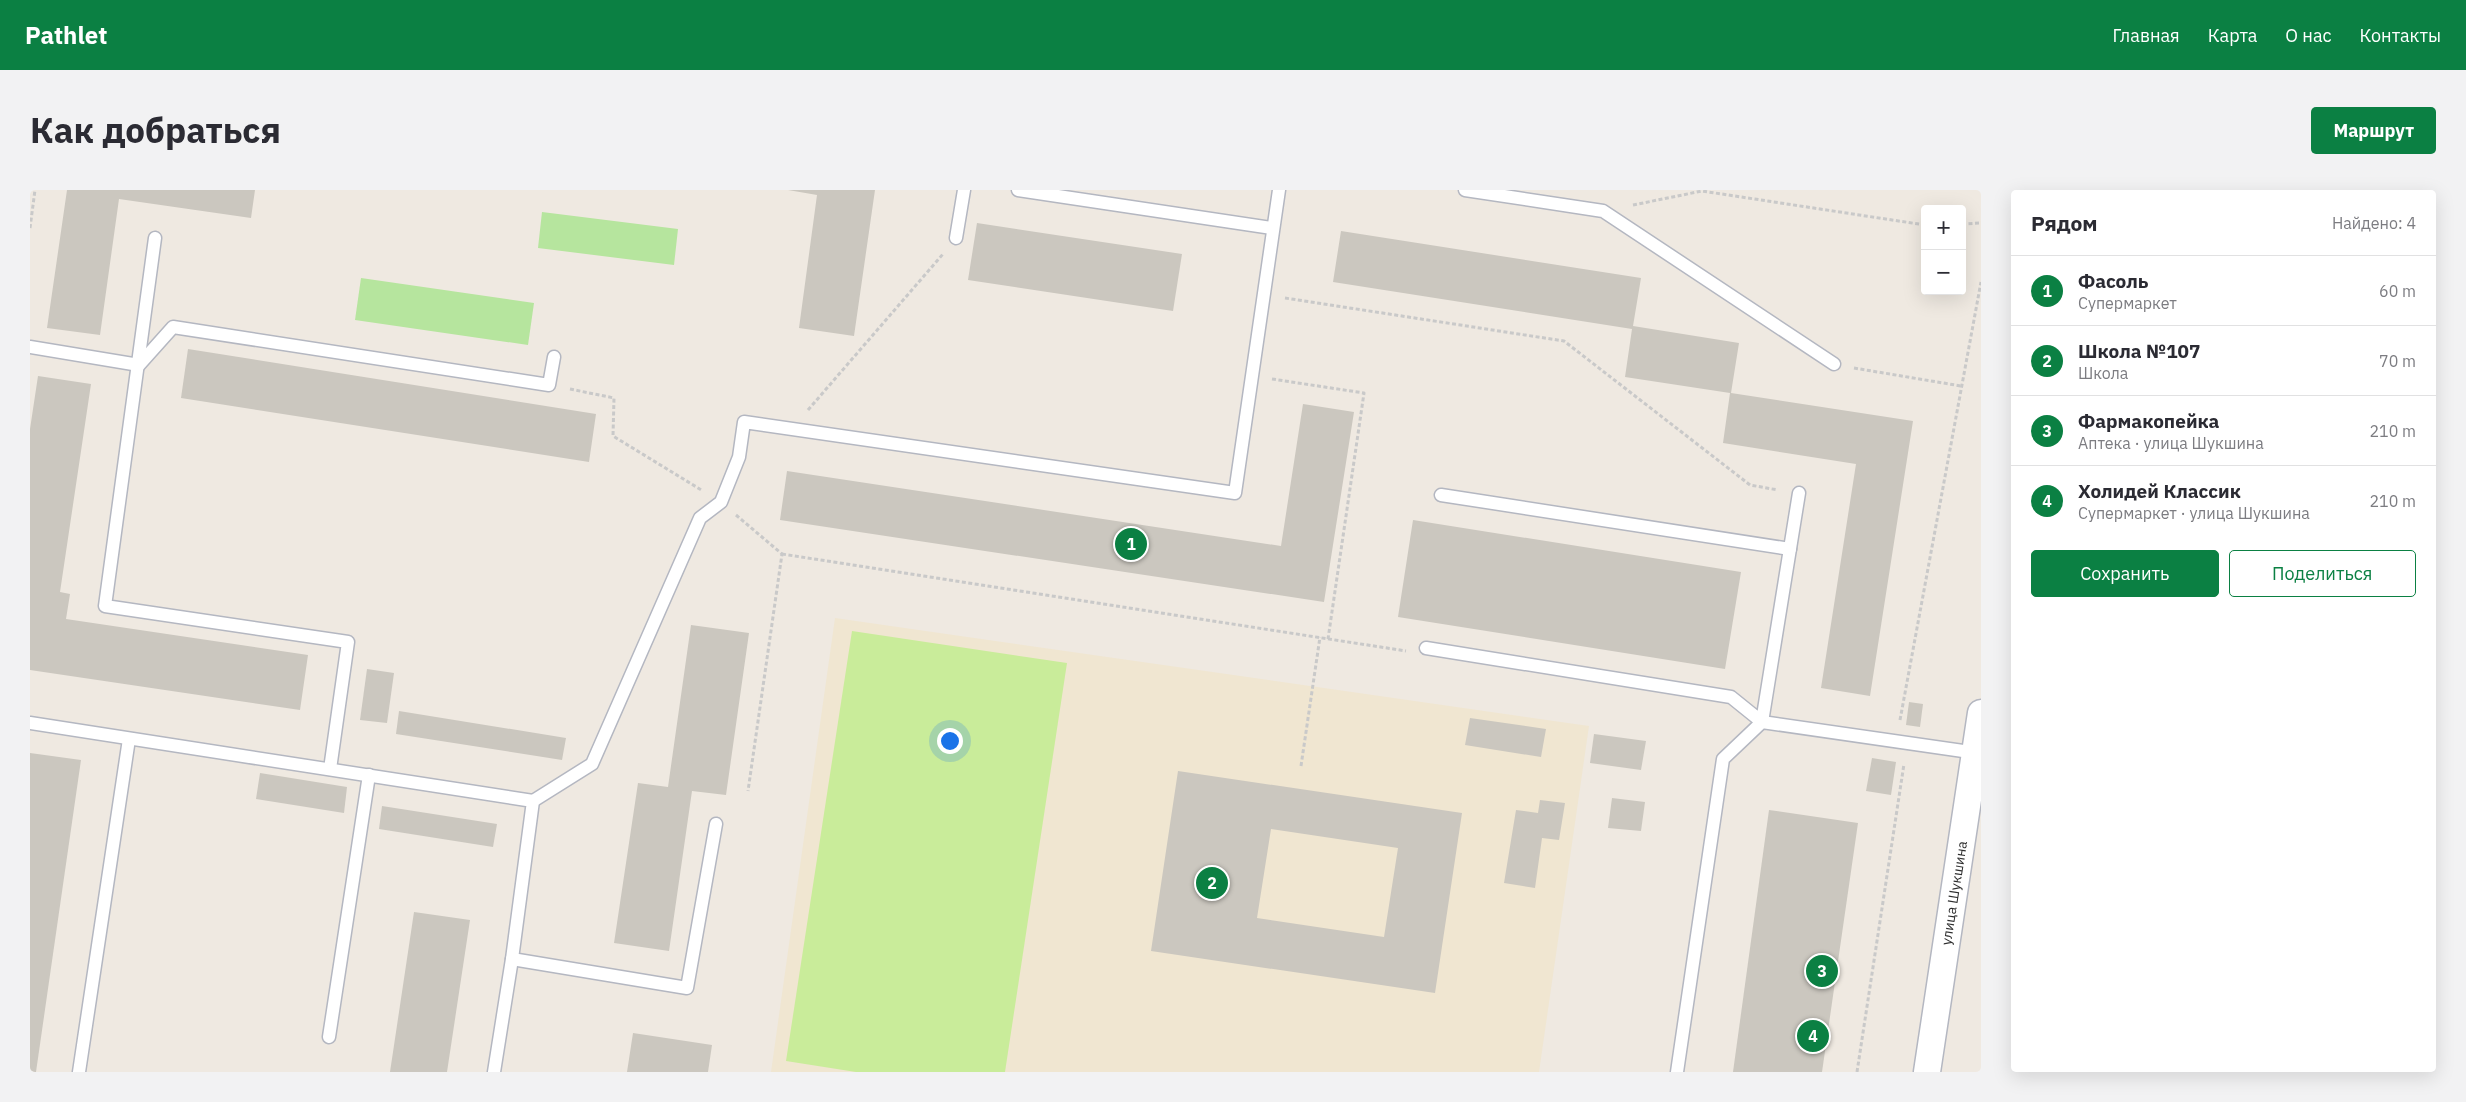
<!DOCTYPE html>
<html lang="ru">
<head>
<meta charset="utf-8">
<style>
	body { margin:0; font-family:"IBM Plex Sans",sans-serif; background:#f2f2f3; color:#2b2b33 }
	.controls { position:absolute; right:15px; top:15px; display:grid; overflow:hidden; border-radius:5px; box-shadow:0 5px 20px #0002 }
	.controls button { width:45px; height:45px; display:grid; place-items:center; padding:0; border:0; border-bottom:1px solid #e1e1e2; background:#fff; color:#2b2b33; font:25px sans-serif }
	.you { position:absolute; left:919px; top:550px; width:18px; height:18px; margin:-12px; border:4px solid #fff; border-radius:50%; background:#1a73e8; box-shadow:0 0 0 8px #1a73e833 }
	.badge { display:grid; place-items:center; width:32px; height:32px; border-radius:50%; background:#0b8043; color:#fff; font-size:16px; font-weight:700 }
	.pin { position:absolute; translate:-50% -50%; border:2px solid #fff; box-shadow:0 1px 5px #0006 }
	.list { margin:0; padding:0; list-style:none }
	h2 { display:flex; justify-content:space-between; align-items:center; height:65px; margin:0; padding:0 20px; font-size:21px }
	h2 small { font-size:16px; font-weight:400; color:#7c7c81 }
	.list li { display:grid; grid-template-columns:32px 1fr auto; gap:15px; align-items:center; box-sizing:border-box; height:70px; padding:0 20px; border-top:1px solid #e1e1e2 }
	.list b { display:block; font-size:19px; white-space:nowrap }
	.list p { margin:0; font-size:16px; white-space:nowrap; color:#7c7c81 }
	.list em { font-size:16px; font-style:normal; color:#7c7c81 }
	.actions { display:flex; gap:10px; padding:15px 20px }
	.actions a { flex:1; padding:11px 0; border:1px solid #0b8043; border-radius:5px; text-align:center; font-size:18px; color:#0b8043 }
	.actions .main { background:#0b8043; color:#fff }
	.map { position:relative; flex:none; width:1951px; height:882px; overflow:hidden; border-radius:5px }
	header { display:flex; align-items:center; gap:30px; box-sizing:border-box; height:70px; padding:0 25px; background:#0b8043; color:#fff }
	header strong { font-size:24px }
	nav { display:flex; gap:28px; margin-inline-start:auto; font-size:18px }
	.intro { display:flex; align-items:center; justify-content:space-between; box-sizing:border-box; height:120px; padding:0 30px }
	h1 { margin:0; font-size:35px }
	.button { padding:12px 22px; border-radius:5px; background:#0b8043; color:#fff; font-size:18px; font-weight:700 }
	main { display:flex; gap:30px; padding:0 30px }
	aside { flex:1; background:#fff; border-radius:5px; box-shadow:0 5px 20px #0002 }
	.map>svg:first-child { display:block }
	.education { fill:#f0e6d1 }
	.green { fill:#b6e59e }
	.pitch { fill:#c9ec9a }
	.building { fill:#cbc7bf; fill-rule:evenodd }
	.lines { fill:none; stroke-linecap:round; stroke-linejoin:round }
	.lane-casing { stroke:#b4b7c1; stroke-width:15 }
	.street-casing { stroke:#b4b7c1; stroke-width:29 }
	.path { stroke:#c9c9c9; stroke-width:3; stroke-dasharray:4 2.5; stroke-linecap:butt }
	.lane { stroke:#fff; stroke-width:12 }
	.street { stroke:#fff; stroke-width:26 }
	.labels { text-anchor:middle; stroke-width:4; stroke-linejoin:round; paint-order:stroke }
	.street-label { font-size:14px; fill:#2e2e2e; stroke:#fff }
</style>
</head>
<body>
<header>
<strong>Pathlet</strong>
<nav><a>Главная</a><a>Карта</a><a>О нас</a><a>Контакты</a></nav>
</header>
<div class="intro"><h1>Как добраться</h1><a class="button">Маршрут</a></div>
<main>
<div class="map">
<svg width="1951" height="882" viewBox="0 0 1951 882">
	<rect width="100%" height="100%" fill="#efe9e1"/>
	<polygon class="education" points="805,428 1559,536 1509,882 741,882"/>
	<g class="green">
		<polygon points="512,22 648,39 644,75 508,58"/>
		<polygon points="331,88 504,113 498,155 325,130"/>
	</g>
	<polygon class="pitch" points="822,441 1037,473 975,882 826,882 756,871"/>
	<g class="building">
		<polygon points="37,0 225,0 221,28 89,9 70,145 17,138"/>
		<polygon points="758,0 845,0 824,146 769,138 787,5"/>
		<polygon points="947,33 1152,64 1143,121 938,90"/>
		<polygon points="1311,41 1611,88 1603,136 1709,153 1701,203 1883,231 1840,506 1791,498 1826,274 1693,253 1700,203 1595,187 1602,139 1303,92"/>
		<polygon points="158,159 566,224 559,272 151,208"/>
		<polygon points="8,186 61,194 30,402 40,404 36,429 278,465 270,520 0,480 0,239"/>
		<polygon points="1273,214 1324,222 1294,412 750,330 757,281 1251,356"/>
		<polygon points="1383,330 1711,382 1695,479 1368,427"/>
		<polygon points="661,435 719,443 696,605 662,601 639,761 584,753 608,593 638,597"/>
		<polygon points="337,479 364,483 357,533 330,530"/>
		<polygon points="1879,512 1893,514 1890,537 1876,535"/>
		<polygon points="369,521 536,548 532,570 366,544"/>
		<polygon points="1440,528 1516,539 1511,567 1435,555"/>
		<polygon points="1564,544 1616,551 1611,580 1560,573"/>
		<polygon points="0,563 51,570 6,882 0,882"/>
		<polygon points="1842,568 1866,572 1861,605 1836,601"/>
		<path d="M1148,581L1432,623L1405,803L1121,761ZM1241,639L1368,658L1354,747L1227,728Z"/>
		<polygon points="230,583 317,597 314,623 226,609"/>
		<polygon points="1582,608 1615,612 1611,641 1578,638"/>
		<polygon points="1510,610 1535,613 1529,650 1512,648 1505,698 1474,693 1486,620 1508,623"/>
		<polygon points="352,616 467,634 463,657 349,639"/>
		<polygon points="1739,620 1828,633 1792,882 1703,882"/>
		<polygon points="384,722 440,730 417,882 360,882"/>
		<polygon points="603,843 682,855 678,882 597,882"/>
	</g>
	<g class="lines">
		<defs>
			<g id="lane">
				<polyline points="988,0 1242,38"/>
				<polyline points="1435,0 1573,21 1804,174"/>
				<polyline points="125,48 75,416 318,452 300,579"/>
				<polyline points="926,48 934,0"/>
				<polyline points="0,157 109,175 143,137 519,195 524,167"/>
				<polyline points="1411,305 1760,359"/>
				<polyline points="1396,458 1701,507 1732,532 1769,303"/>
				<polyline points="0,533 503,611 482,769 657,798 686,634"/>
				<polyline points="503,611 562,574 670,328 691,312 709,267 714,232 1205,303 1249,0"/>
				<polyline points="299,847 339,585"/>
				<polyline points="49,882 99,549"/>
				<polyline points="464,882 482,769"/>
				<polyline points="1647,882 1693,569 1732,532 1947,563"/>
			</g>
			<polyline id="street" points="1897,882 1951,523"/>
		</defs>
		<use href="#lane" class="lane-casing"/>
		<use href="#street" class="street-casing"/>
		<g class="path">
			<polyline points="1603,15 1672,1 1895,35"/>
			<polyline points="1932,34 1951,33"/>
			<polyline points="0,38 5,0"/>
			<polyline points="1255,108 1534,151 1720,295 1748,300"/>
			<polyline points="1824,178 1931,196"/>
			<polyline points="1242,189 1334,203 1298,449"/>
			<polyline points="540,199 584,208 583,246 673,301"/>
			<polyline points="778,220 913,64"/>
			<polyline points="706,325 752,364 718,601"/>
			<polyline points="752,364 1376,461"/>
			<polyline points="1870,530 1951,92"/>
			<polyline points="1271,576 1290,447"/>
			<polyline points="1827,882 1874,574"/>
		</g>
		<use href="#lane" class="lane"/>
		<use href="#street" class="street"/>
	</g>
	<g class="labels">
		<g class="street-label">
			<text transform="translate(1924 703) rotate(-81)" y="5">улица Шукшина</text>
		</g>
	</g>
</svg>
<div class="controls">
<button>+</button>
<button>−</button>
</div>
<div class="you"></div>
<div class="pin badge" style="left:1101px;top:354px">1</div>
<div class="pin badge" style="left:1182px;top:693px">2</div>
<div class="pin badge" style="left:1792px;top:781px">3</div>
<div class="pin badge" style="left:1783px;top:846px">4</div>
</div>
<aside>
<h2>Рядом<small>Найдено: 4</small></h2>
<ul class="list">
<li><span class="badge">1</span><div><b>Фасоль</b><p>Супермаркет</p></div><em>60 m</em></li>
<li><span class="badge">2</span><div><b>Школа №107</b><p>Школа</p></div><em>70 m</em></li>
<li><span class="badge">3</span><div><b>Фармакопейка</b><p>Аптека · улица Шукшина</p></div><em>210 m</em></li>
<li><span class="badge">4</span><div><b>Холидей Классик</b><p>Супермаркет · улица Шукшина</p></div><em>210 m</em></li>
</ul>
<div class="actions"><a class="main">Сохранить</a><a>Поделиться</a></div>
</aside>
</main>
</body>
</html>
